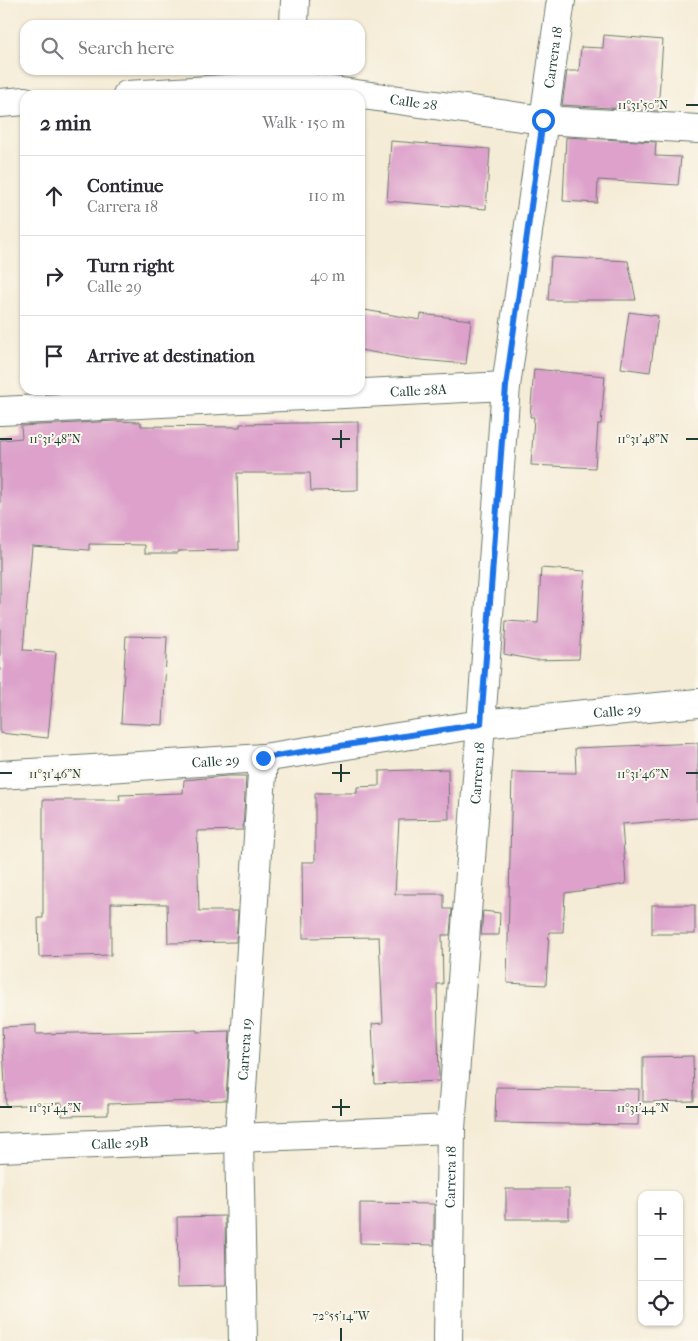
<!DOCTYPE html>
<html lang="en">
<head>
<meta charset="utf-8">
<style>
	body { margin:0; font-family:"IM FELL French Canon",serif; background:#f2f2f3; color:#2b2b33 }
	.controls { position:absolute; right:15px; bottom:15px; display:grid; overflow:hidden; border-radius:10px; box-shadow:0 1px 4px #0004 }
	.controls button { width:45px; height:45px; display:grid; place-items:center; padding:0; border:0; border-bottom:1px solid #e1e1e2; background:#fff; color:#2b2b33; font:25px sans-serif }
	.stop { position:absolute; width:15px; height:15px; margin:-11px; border:4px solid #1a73e8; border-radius:50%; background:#fff }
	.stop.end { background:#1a73e8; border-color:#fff; box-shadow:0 1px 5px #0008 }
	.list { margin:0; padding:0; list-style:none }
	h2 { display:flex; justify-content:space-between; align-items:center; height:65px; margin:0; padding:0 20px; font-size:21px }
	h2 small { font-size:16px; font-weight:400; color:#7c7c81 }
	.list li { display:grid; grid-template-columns:32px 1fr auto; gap:15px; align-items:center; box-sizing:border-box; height:80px; padding:0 20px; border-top:1px solid #e1e1e2 }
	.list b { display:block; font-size:19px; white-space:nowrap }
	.list p { margin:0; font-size:16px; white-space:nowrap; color:#7c7c81 }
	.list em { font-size:16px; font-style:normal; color:#7c7c81 }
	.icon { flex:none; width:28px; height:28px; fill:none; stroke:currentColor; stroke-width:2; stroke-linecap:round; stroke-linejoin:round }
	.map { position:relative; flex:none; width:698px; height:1341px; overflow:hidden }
	.search { position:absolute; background:#fff; box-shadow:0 1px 4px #0004; left:20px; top:20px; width:345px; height:55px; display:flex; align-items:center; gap:12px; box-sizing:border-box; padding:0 18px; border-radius:15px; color:#7c7c81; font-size:19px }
	.panel { position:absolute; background:#fff; box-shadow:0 1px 4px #0004; left:20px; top:90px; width:345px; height:305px; border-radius:15px }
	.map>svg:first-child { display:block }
	.building { fill:#dda1cb }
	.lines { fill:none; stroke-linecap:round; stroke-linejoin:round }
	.minor-casing { stroke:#6a7a6d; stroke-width:30 }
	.minor { stroke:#fff; stroke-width:28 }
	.route { stroke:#1a73e8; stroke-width:6 }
	.ticks { fill:none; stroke:#1f3d34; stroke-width:2 }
	.labels { text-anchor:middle; stroke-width:4; stroke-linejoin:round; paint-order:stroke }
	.street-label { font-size:14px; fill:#1f3d34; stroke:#fbf7ec }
	.ticks-label { font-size:12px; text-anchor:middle; fill:#1f3d34; stroke:#fbf7ec; stroke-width:4; stroke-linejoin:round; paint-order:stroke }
</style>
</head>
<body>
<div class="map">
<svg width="698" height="1341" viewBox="0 0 698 1341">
	<rect width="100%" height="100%" fill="#fbf7ec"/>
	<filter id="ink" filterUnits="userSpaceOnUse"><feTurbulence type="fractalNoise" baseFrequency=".02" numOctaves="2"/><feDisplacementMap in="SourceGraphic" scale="10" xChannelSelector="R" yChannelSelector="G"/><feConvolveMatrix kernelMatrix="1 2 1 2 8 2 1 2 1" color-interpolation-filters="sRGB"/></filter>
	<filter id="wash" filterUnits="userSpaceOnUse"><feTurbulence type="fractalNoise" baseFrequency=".0096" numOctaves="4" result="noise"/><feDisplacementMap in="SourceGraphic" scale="20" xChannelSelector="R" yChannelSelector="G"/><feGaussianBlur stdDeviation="1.12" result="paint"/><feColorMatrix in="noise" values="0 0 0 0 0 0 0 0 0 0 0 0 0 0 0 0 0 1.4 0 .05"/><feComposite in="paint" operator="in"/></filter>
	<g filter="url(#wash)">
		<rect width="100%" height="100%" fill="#f5ecd7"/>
		<g id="blocks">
			<g class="building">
				<polygon points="604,35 663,40 658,111 562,105 567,71 579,71 581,47 603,48"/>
				<polygon points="566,137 656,142 655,156 681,157 678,185 598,180 597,203 563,201"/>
				<polygon points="391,141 490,149 486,209 387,201"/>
				<polygon points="551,257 628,261 636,300 548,300"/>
				<polygon points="365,310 420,320 421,314 471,320 466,364 410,359 360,350"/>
				<polygon points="629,312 658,316 650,372 621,368"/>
				<polygon points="534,369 605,376 601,424 598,424 595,468 531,465 534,417 530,417"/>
				<polygon points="116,421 141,422 141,426 240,427 240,424 358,422 358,490 311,491 310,473 237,473 239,550 178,551 178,553 145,553 145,545 89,544 89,550 32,546 23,650 56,652 48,738 0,733 0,440 22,438 21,426"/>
				<polygon points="541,568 585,571 579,659 535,660 504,654 506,621 538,623"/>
				<polygon points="126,636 167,637 163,725 121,723"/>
				<polygon points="698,743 698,818 622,824 626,884 565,893 563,932 549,932 546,985 507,983 512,772 576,773 575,748"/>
				<polygon points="448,769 449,819 399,820 395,894 444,894 444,909 452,909 450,935 442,935 443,984 437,984 439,1081 375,1084 372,1024 383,1023 379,937 303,938 302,862 315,862 315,793 357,793 357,787 379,786 379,771"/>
				<polygon points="227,776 246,776 243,830 197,831 199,911 238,911 236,942 168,943 167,904 111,903 111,955 39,957 38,918 43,918 43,800 120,800 119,795 183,793 184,780"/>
				<rect x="652" y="905" width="43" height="29"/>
				<polygon points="483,911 500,913 499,935 481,935"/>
				<polygon points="36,1025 36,1034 197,1030 197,1032 230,1031 226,1100 108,1104 108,1115 62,1116 62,1103 6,1106 2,1027"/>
				<polygon points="693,1056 694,1101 643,1102 643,1057"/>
				<polygon points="496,1087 639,1089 638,1125 495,1123"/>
				<rect x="506" y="1189" width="63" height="30"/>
				<polygon points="360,1203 434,1204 434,1245 360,1243"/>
				<polygon points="225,1216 226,1286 178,1287 177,1217"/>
			</g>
		</g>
	</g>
	<g filter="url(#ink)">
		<use href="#blocks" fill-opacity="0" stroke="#6a7a6d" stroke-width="1"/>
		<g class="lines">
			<defs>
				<g id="minor">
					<polyline points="294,25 295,0"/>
					<path id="s1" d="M127,95L291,85L543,120L698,129"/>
					<polyline points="0,103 25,101"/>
					<path id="s2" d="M0,411L506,386"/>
					<path id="s3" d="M0,775L263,758L481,724L698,703"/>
					<path id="s4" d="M0,1148L451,1129"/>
					<path id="s5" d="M243,1341L239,1137L263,758"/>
					<path id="s6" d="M448,1341L451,1129L506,386L561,0"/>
				</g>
			</defs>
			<use href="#minor" class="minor-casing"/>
			<use href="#minor" class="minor"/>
		</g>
	</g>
	<g class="lines" filter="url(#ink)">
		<polyline class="route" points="263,758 481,724 506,386 543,120"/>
	</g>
	<path class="ticks" d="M686,105H698M341,430V448M0,439H12M332,439H350M686,439H698M341,764V782M0,773H12M332,773H350M686,773H698M341,1099V1116M0,1107H12M332,1107H350M686,1107H698M341,1328V1341"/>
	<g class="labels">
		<g class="street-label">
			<text dy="5" stroke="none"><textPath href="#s6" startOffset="1289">Carrera 18</textPath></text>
			<text dy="5" stroke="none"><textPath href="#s1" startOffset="288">Calle 28</textPath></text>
			<text dy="5" stroke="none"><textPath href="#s2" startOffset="419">Calle 28A</textPath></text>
			<text dy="5" stroke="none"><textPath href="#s3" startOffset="621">Calle 29</textPath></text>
			<text dy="5" stroke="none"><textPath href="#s3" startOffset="216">Calle 29</textPath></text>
			<text dy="5" stroke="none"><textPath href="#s6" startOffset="569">Carrera 18</textPath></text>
			<text dy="5" stroke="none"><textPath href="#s5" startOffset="292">Carrera 19</textPath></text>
			<text dy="5" stroke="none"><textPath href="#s4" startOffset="120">Calle 29B</textPath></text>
			<text dy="5" stroke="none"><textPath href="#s6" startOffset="164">Carrera 18</textPath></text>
		</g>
	</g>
	<g class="ticks-label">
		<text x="643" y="109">11°31'50"N</text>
		<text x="55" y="443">11°31'48"N</text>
		<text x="643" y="443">11°31'48"N</text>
		<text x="55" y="778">11°31'46"N</text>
		<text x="643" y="778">11°31'46"N</text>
		<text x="55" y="1112">11°31'44"N</text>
		<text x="643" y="1112">11°31'44"N</text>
		<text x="341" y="1320">72°55'14"W</text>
	</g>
</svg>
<div class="controls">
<button>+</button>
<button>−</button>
<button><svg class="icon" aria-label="locate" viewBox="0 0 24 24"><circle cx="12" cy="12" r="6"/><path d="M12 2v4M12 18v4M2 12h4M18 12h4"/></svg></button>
</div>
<div class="stop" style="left:543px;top:120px"></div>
<div class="stop end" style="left:263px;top:758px"></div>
<div class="search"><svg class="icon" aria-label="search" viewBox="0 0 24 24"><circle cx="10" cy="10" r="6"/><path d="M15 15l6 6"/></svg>Search here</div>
<section class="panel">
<h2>2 min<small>Walk · 150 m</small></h2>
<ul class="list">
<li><svg class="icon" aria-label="ahead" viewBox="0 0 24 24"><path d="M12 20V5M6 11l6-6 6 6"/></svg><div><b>Continue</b><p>Carrera 18</p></div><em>110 m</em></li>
<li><svg class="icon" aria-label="right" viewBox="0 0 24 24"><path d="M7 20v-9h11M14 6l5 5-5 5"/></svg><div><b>Turn right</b><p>Calle 29</p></div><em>40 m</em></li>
<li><svg class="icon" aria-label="arrive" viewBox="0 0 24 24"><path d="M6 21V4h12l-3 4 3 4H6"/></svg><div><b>Arrive at destination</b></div></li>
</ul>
</section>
</div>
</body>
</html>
